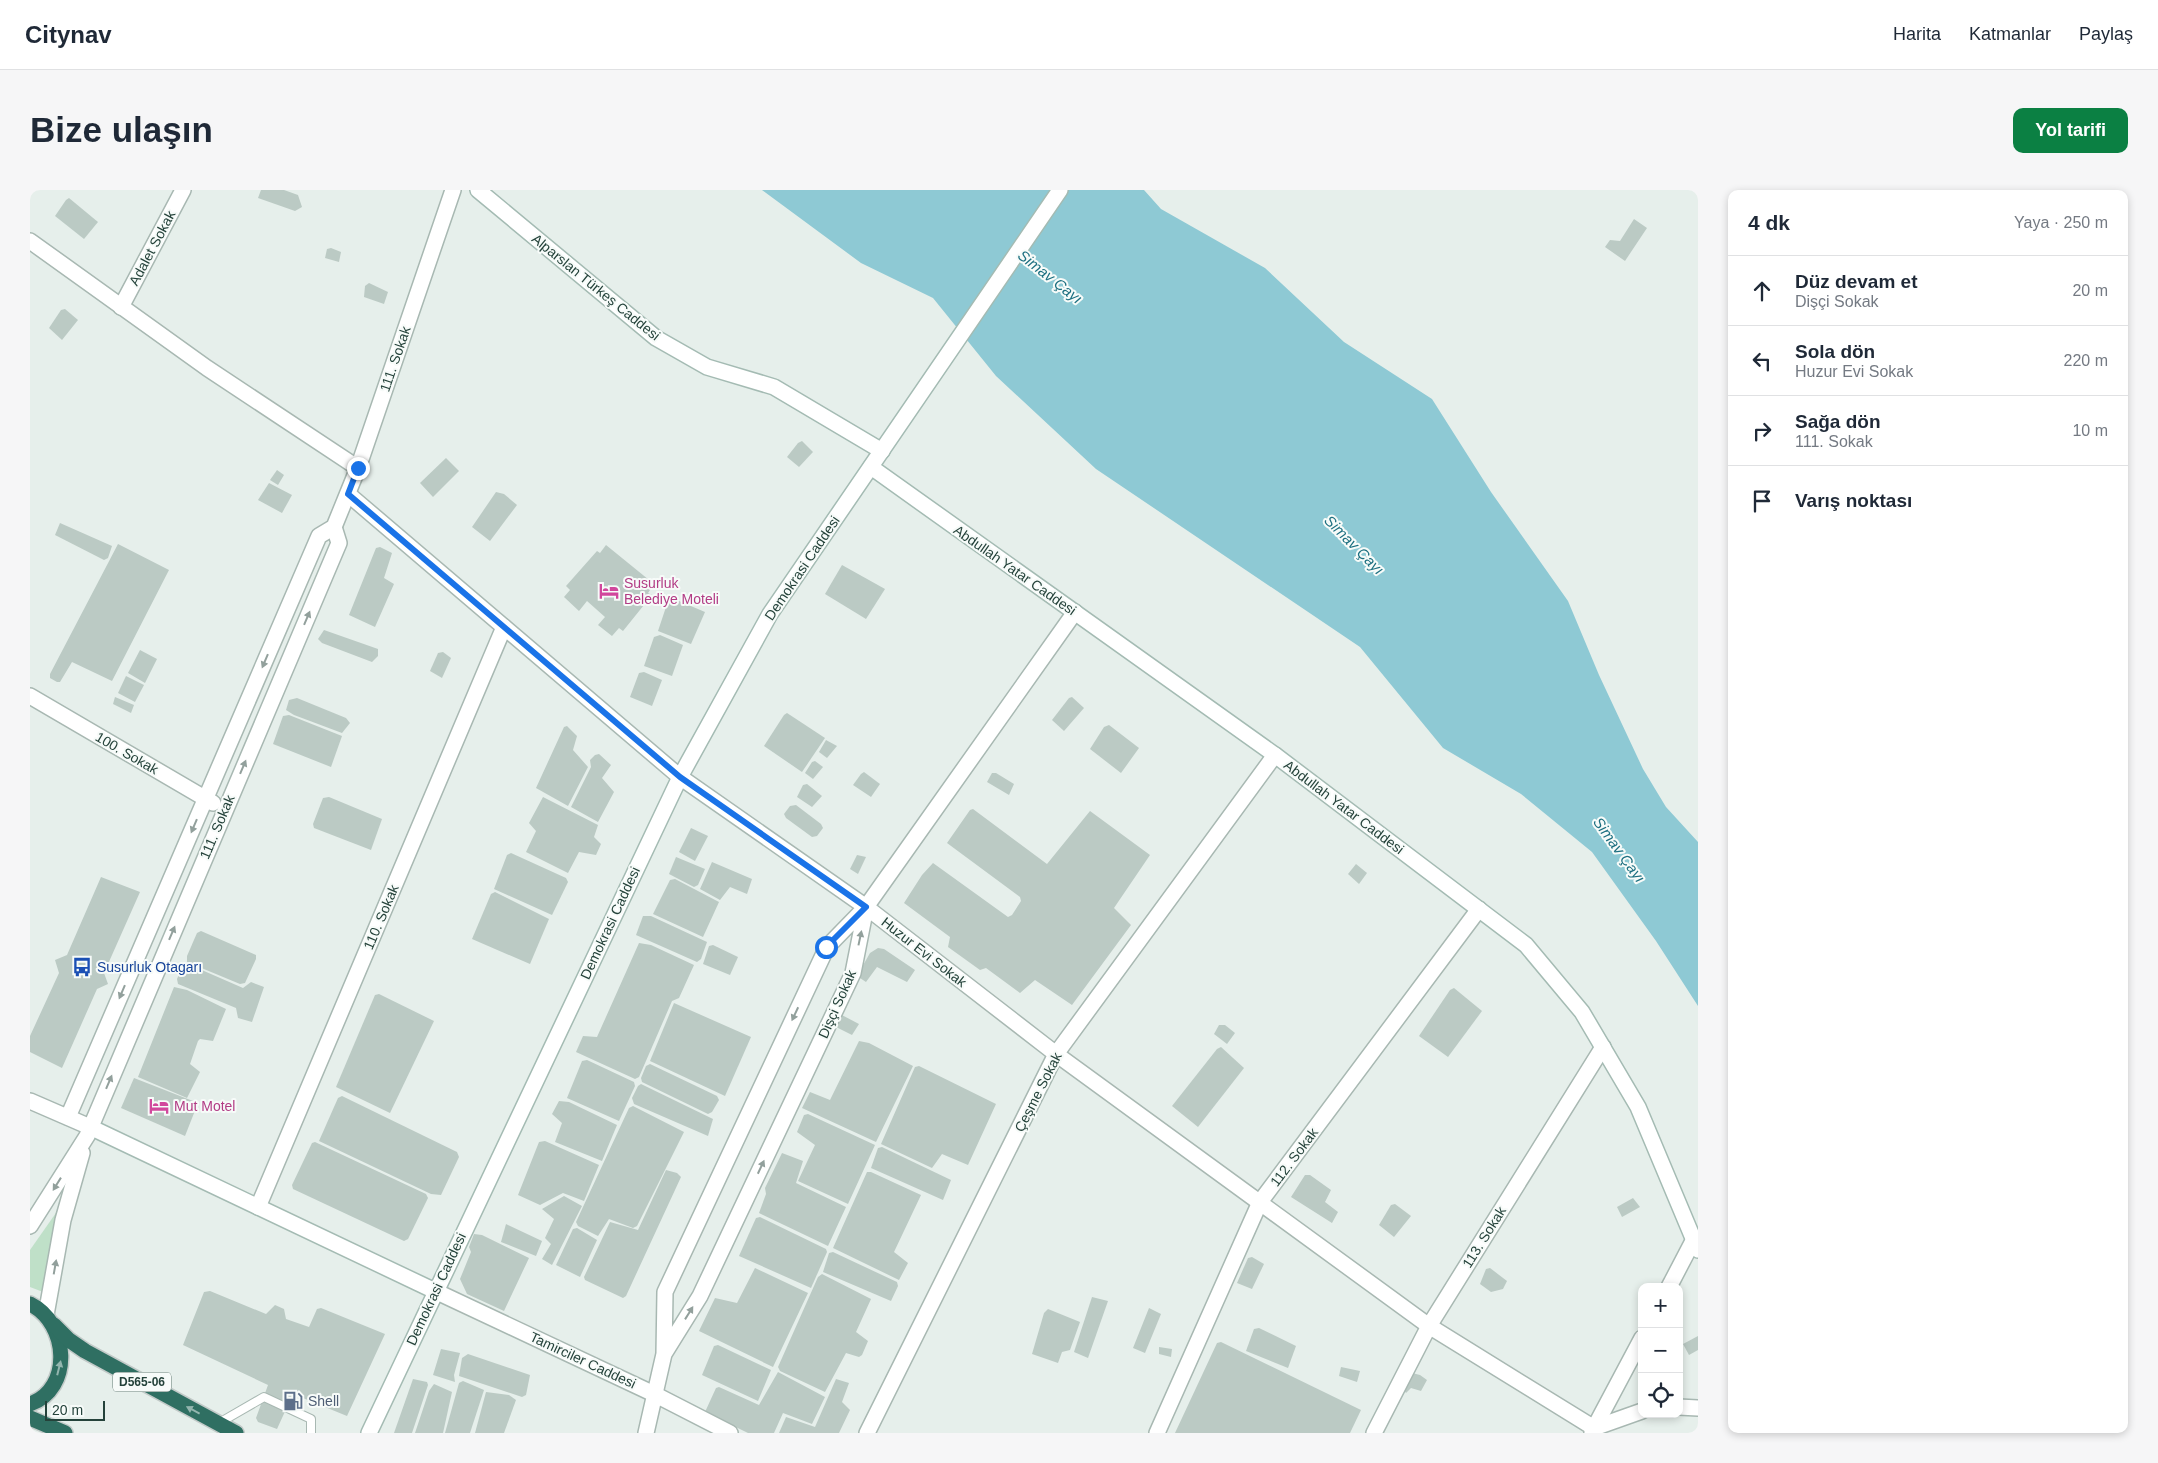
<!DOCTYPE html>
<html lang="tr">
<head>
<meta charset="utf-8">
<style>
	body { margin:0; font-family:Helvetica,sans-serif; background:#f6f6f7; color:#1f2937 }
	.controls { position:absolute; right:15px; bottom:15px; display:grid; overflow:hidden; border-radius:10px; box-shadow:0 2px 8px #0003 }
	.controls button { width:45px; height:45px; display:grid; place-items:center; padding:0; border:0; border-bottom:1px solid #e0e1e3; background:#fff; color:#1f2937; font:25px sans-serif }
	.scale { position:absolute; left:15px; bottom:12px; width:60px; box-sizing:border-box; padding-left:5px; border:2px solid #24423a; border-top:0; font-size:14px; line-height:18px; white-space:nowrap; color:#24423a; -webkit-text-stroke:4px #f7fbf9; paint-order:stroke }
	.stop { position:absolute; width:15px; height:15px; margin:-11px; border:4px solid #1a73e8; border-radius:50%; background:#fff }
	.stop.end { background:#1a73e8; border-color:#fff; box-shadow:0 1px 5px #0008 }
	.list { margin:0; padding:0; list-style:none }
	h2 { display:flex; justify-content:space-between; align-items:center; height:65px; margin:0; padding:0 20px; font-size:21px }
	h2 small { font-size:16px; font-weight:400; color:#747a83 }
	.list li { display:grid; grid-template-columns:32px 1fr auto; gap:15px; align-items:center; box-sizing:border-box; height:70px; padding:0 20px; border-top:1px solid #e0e1e3 }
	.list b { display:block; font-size:19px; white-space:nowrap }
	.list p { margin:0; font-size:16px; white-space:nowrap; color:#747a83 }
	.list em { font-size:16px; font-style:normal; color:#747a83 }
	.icon { flex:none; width:28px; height:28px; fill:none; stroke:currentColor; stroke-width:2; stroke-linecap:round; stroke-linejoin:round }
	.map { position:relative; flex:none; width:1668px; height:1243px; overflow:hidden; border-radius:10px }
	header { display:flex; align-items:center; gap:30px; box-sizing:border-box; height:70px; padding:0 25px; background:#fff; border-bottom:1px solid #e0e1e3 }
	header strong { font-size:24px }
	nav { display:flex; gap:28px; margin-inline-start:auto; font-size:18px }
	.intro { display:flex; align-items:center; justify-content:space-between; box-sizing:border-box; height:120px; padding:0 30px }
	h1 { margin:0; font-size:35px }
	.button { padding:12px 22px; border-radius:10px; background:#0b8043; color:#fff; font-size:18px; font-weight:700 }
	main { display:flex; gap:30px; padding:0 30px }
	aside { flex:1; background:#fff; border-radius:10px; box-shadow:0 2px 8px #0003 }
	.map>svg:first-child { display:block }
	.green { fill:#bfe0c8 }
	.water { fill:#8ec9d4 }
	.building { fill:#bbcac4 }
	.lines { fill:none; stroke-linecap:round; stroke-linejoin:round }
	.lane-casing { stroke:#a8b8b2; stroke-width:10 }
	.street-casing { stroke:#a8b8b2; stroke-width:18 }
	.secondary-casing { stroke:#a4bbb3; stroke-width:18 }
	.highway-casing { stroke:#c2cac8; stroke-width:18 }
	.lane { stroke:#fff; stroke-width:8 }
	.street { stroke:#fff; stroke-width:15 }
	.secondary { stroke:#fff; stroke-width:15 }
	.highway { stroke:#2f6f62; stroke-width:15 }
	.oneway { fill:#92a09c }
	.oneway2 { fill:#93b5ae }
	.route { stroke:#1a73e8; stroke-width:6 }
	.labels { text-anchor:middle; stroke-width:4; stroke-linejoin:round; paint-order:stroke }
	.shield { fill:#f7fbf9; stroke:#637a73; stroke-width:1 }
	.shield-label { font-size:12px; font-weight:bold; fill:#24423a }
	.street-label { font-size:14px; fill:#24423a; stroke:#f7fbf9 }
	.hotel-label { font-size:14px; fill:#b23c85; stroke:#f7fbf9; text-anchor:start }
	.transit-label { font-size:14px; fill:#164399; stroke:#f7fbf9; text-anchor:start }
	.service-label { font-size:14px; fill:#4e5e75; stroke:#f7fbf9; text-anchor:start }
	.water-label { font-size:15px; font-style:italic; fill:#1c6f80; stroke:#f7fbf9 }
</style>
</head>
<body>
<header>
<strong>Citynav</strong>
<nav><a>Harita</a><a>Katmanlar</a><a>Paylaş</a></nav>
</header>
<div class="intro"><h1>Bize ulaşın</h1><a class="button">Yol tarifi</a></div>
<main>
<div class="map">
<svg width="1668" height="1243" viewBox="0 0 1668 1243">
	<rect width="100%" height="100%" fill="#e6efeb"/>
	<polygon class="green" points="28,1020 13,1102 0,1097 0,1060"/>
	<polygon class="water" points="732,0 1114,0 1131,19 1235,78 1314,152 1402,209 1461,302 1538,411 1569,485 1613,579 1636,617 1668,652 1668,816 1626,751 1562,662 1491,604 1413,558 1330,457 1066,279 966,186 903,108 831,73"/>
	<g class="building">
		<polygon points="231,0 254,0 268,5 272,17 265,21 228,8"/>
		<polygon points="39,8 68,32 54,49 25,26 36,10"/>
		<polygon points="1604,29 1617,38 1595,71 1575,57 1580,50 1590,51"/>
		<polygon points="301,58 311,62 309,72 295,68 297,59"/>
		<polygon points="339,93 358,102 354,114 334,107 335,96"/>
		<polygon points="35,119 48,130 32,150 19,138 31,120"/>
		<polygon points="772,251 783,262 769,277 757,267 768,253"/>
		<polygon points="416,268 429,281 403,307 390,293"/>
		<polygon points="247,280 254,285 248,295 240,290"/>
		<polygon points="239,293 262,305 252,323 228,310"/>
		<polygon points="466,302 474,304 487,315 460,351 442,337"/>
		<polygon points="30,333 82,356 78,368 74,370 25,345"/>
		<polygon points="88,354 139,380 82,491 42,472 30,492 27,492 20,488 20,484"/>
		<polygon points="576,355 624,394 618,403 622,405 593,441 589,438 582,446 568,435 575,427 557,411 549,421 534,407 540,400 536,396 567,361 570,363"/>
		<polygon points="350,357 362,363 354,388 364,394 345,437 319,425 346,358"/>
		<polygon points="812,375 855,399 836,429 795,404"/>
		<polygon points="642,408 675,422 661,454 628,441 638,411"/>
		<polygon points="294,440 348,459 348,466 342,472 292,453 288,449"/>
		<polygon points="630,445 653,455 642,486 614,476 624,447"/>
		<polygon points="110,460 127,469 115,493 98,483"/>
		<polygon points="413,462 421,468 412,488 400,481 408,463"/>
		<polygon points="614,482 632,490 622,516 600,507 609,483"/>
		<polygon points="96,486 114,495 105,512 88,503"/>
		<polygon points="85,507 104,515 101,523 83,514"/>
		<polygon points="1042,507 1054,518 1034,541 1022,530 1039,508"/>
		<polygon points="267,508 316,528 320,533 312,543 264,525 256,520 259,510"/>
		<polygon points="757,523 795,548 772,582 734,556 754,525"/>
		<polygon points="259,525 312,546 301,577 243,554 253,526"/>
		<polygon points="1079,535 1109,558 1091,583 1060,559 1074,537"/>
		<polygon points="537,536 547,546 543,560 558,577 538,616 506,598 534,537"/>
		<polygon points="796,550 807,556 797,568 789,562"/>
		<polygon points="569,564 581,575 572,588 584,602 568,632 541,617 561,577 560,570 565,565"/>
		<polygon points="785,571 793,577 783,589 775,583 782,572"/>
		<polygon points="834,582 850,594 841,607 823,595 831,584"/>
		<polygon points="962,583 966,583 984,594 979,605 957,592"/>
		<polygon points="777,594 792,606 782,617 767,607 773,595"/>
		<polygon points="299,607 352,629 341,660 284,638 283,634 293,608"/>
		<polygon points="513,607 568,635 564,647 571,654 566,665 549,662 538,683 496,662 506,641 499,633"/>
		<polygon points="766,615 791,634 793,638 787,646 782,647 756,628 754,624 760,616"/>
		<polygon points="943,619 1017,674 1060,621 1120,665 1084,718 1101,735 1042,815 1005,790 990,803 956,778 950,780 918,757 920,747 874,713 892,685 903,673 978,727 982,725 991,711 990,707 917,653 940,620"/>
		<polygon points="661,638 678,646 665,671 649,662"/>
		<polygon points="481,663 536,688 538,692 522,725 464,699 477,665"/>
		<polygon points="827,665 836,667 828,684 820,679"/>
		<polygon points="646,667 675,679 668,695 664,697 639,684"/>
		<polygon points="682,672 722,689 717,704 700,697 690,710 670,699"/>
		<polygon points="1326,674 1337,683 1329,694 1318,684"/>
		<polygon points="71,687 110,702 74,783 78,794 67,799 32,878 0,862 0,846 29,783 25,770 37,765"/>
		<polygon points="645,689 689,712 673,747 623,724 640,690"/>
		<polygon points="465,702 519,729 500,774 442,749 461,704"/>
		<polygon points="613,726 621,726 677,752 671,769 667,772 606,745"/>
		<polygon points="171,741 226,765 226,769 215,793 210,794 157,772 157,766 167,743"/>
		<polygon points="609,753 621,755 664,775 649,808 642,811 609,887 605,889 546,862 553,846 567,847"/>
		<polygon points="683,755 708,767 700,785 673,774 679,756"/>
		<polygon points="848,758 854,759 885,780 877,792 847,777 836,792 827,786 840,763"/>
		<polygon points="158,774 213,798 221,792 234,797 222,832 208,828 206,818 148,794 147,789 153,775"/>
		<polygon points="144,797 157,800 196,819 183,851 170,849 168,851 160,874 170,882 157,908 108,887"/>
		<polygon points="1424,798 1452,821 1418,867 1389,846 1420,800"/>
		<polygon points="349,804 404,831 360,923 306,897 345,805"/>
		<polygon points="644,813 721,847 695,906 620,871"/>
		<polygon points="808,823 829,834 822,845 802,835"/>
		<polygon points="1189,835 1195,835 1205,843 1197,854 1184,844"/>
		<polygon points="829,851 839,853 883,876 846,952 772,918 780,902 800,910"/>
		<polygon points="1191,857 1214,878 1168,937 1142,916 1187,859"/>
		<polygon points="557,870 604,892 605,896 589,931 537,908 552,871"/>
		<polygon points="620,874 687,906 689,910 682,922 678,924 612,892 611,888 616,876"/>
		<polygon points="889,876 966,914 938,975 912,964 902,978 851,954 885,877"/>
		<polygon points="104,888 168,913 155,946 91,918"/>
		<polygon points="611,894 683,929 678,946 604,914 602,908 608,896"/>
		<polygon points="312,906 427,962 429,967 411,1005 401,1004 289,951 308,908"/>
		<polygon points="529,911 539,912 587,935 572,971 525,952 532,933 522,924"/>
		<polygon points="603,916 654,942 607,1036 603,1038 579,1029 568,1046 548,1036 546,1032 599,918"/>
		<polygon points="778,924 845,955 818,1014 768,991 785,955 767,942 774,925"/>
		<polygon points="515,951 569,975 554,1011 533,1003 510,1015 488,1005 509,952"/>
		<polygon points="285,952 396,1004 398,1008 378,1049 374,1051 263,999 262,995 282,953"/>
		<polygon points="852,957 921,990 913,1010 841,978 848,958"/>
		<polygon points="752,963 773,971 766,993 816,1017 798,1056 729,1023 736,1004 735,998"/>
		<polygon points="636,980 647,983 651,987 596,1106 593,1108 555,1090 554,1087 580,1032 608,1040"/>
		<polygon points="837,982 841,982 891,1005 864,1062 878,1073 869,1090 803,1058"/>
		<polygon points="1275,985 1280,985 1301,1000 1295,1012 1308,1022 1302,1033 1261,1007"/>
		<polygon points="534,1006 552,1016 522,1075 512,1069 521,1054 515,1048 524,1029 512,1019"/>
		<polygon points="1603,1008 1610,1017 1592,1027 1587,1017"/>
		<polygon points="1365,1014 1381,1026 1364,1047 1349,1035 1361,1015"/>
		<polygon points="730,1027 796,1059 797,1062 781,1098 709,1066 726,1028"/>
		<polygon points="476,1034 512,1051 506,1066 471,1052"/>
		<polygon points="547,1038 567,1050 550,1087 526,1075 543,1039"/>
		<polygon points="444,1044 452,1045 499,1068 474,1121 437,1104 430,1089 441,1062 439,1057"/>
		<polygon points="803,1062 867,1092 868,1096 861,1111 793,1082 799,1063"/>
		<polygon points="1222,1067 1234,1074 1222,1099 1207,1093 1218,1068"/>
		<polygon points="725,1078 778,1103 743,1177 669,1141 685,1108 707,1113"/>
		<polygon points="1460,1078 1477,1091 1473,1099 1461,1102 1450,1094 1456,1079"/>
		<polygon points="792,1084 841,1109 826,1142 838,1151 832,1165 829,1167 816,1163 795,1202 750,1181 748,1177 788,1087"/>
		<polygon points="180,1101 236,1124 245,1115 254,1119 256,1129 279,1137 287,1119 291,1118 355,1144 317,1226 263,1204 247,1239 228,1232 226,1228 238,1195 153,1155 174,1102"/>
		<polygon points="1062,1107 1078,1111 1058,1168 1044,1162"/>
		<polygon points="1119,1118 1131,1124 1115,1163 1103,1158"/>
		<polygon points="1018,1119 1050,1132 1040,1160 1032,1162 1028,1173 1002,1164 1014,1123"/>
		<polygon points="1229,1138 1266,1156 1258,1178 1216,1161 1224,1139"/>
		<polygon points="1668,1146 1668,1160 1659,1165 1653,1154"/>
		<polygon points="1191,1152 1331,1220 1320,1243 1145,1243 1187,1153"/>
		<polygon points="688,1155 741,1180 728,1211 672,1185 684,1156"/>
		<polygon points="1129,1157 1142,1159 1141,1167 1129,1164"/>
		<polygon points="411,1159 430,1163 424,1185 425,1192 403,1185"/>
		<polygon points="438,1164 500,1185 496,1205 492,1207 429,1186 432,1168"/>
		<polygon points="1311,1177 1330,1181 1327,1192 1309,1186"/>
		<polygon points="748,1182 795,1207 782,1234 753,1223 744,1243 718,1243 675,1222 686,1198 689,1197 729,1215"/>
		<polygon points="1382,1183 1390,1185 1397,1190 1391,1201 1381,1198 1376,1203 1374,1200"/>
		<polygon points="383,1189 397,1192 398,1195 382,1243 364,1243"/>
		<polygon points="806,1189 819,1193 812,1212 820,1220 809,1243 749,1243 756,1227 785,1237"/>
		<polygon points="433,1191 454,1200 440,1243 415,1243 429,1193"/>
		<polygon points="404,1194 422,1202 413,1243 385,1243 399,1201"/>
		<polygon points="456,1202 479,1205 486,1210 474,1243 445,1243"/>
	</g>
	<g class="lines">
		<defs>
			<polyline id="lane" points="189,1233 234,1207 281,1229 281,1243"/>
			<g id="street">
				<polyline points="0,51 177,178 328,278"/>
				<polyline points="91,117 153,0"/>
				<polyline points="318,304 650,587 836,717 1026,864 1399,1136 1564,1238 1612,1221"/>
				<polyline points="0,506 183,613"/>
				<polyline points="836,717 1045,422"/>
				<polyline points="0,911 60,937"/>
				<polyline points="38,927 289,346 304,337 328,278 423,0"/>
				<polyline points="228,1017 474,437"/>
				<polyline points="0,1036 57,946 309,353 304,337"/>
				<polyline points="1639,1097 1663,1051"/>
				<polyline points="405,1101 624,1204 700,1243"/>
				<polyline points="16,1125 33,1030 52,963"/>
				<polyline points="1649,1217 1668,1218"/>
				<polyline points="1562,1242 1612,1148"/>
				<polyline points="616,1243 634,1164 635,1102 797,757 836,717 823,783 670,1106 634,1164"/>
				<polyline points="837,1243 1026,864 1245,565"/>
				<polyline points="1127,1243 1230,1012 1449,719"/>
				<polyline points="1344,1243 1399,1136 1573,857"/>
			</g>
			<g id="secondary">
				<polyline points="448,0 626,148 677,177 744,197 852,261"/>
				<polyline points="841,277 1245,565 1496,755 1552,822 1608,917 1668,1060"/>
				<polyline points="60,937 405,1101"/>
				<polyline points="339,1243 650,587 740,424 1030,0"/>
			</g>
			<g id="highway">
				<path d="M0,1114C39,1133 43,1199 0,1214"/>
				<polyline points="24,1135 39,1150 55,1161 206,1243"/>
				<polyline points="0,1228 35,1243"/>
			</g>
		</defs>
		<use href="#lane" class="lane-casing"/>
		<use href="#street" class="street-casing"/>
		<use href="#secondary" class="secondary-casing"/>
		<use href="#highway" class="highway-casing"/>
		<use href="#lane" class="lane"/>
		<use href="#street" class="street"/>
		<use href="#secondary" class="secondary"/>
		<use href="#highway" class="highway"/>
	</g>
	<defs><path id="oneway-solid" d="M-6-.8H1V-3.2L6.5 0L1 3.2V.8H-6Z" transform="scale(1.25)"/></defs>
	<g class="oneway">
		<use href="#oneway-solid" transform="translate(277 428) rotate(-67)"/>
		<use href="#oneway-solid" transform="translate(235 471) rotate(113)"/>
		<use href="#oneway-solid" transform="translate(213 577) rotate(-67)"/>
		<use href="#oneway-solid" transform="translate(164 636) rotate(113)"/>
		<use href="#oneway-solid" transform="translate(142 743) rotate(-67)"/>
		<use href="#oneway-solid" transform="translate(830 748) rotate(-78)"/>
		<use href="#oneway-solid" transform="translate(92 802) rotate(113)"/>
		<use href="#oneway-solid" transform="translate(765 824) rotate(115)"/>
		<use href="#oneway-solid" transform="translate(79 892) rotate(-67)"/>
		<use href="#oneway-solid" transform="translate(731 977) rotate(-65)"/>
		<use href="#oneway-solid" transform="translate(27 994) rotate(122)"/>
		<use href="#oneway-solid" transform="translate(25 1077) rotate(-80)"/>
		<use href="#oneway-solid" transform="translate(659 1123) rotate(-58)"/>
	</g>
	<g class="oneway2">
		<use href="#oneway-solid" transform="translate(29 1178) rotate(-76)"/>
		<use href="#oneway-solid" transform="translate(163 1220) rotate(-152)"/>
	</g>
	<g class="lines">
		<polyline class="route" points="328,278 318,304 650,587 836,717 796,757"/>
	</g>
	<defs>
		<symbol id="hotel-bare" viewBox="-9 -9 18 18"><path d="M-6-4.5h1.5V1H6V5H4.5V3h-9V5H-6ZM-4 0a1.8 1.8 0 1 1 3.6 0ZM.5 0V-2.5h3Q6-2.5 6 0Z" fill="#d1479c" stroke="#f7fbf9" stroke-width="2.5" paint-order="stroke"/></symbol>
		<symbol id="bus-bare" viewBox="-9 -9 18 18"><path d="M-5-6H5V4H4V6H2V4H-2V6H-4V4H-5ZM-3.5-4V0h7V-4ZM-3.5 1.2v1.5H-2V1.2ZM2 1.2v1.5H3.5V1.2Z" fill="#1a4fb4" stroke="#f7fbf9" stroke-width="2.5" paint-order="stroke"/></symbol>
		<symbol id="fuel-bare" viewBox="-9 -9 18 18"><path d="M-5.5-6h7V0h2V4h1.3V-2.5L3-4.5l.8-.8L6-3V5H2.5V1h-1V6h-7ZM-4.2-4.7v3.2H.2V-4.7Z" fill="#5c6f8a" stroke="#f7fbf9" stroke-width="2.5" paint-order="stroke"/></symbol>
	</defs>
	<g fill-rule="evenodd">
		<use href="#hotel-bare" x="565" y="387" width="28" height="28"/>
		<use href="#bus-bare" x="38" y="763" width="28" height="28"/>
		<use href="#hotel-bare" x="115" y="902" width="28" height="28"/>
		<use href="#fuel-bare" x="249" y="1197" width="28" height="28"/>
	</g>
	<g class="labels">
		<rect class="shield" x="83" y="1182.5" width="58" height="19" rx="4"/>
		<g class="shield-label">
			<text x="112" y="1196">D565-06</text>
		</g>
		<g class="street-label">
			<text transform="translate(122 58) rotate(-62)" y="5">Adalet Sokak</text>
			<text transform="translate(566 97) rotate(39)" y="5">Alparslan Türkeş Caddesi</text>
			<text transform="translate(365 169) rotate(-71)" y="5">111. Sokak</text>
			<text transform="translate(772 378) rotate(-56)" y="5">Demokrasi Caddesi</text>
			<text transform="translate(985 380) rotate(35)" y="5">Abdullah Yatar Caddesi</text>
			<text transform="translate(97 563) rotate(30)" y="5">100. Sokak</text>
			<text transform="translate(1314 617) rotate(37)" y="5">Abdullah Yatar Caddesi</text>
			<text transform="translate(187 637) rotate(-67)" y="5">111. Sokak</text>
			<text transform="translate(351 727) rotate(-67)" y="5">110. Sokak</text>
			<text transform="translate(580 733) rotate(-65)" y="5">Demokrasi Caddesi</text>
			<text transform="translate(894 762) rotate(38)" y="5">Huzur Evi Sokak</text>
			<text transform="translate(807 814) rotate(-66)" y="5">Dişçi Sokak</text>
			<text transform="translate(1008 902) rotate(-63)" y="5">Çeşme Sokak</text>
			<text transform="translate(1264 967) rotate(-53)" y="5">112. Sokak</text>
			<text transform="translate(1454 1047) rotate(-58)" y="5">113. Sokak</text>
			<text transform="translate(406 1099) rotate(-65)" y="5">Demokrasi Caddesi</text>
			<text transform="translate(553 1170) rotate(25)" y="5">Tamirciler Caddesi</text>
		</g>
		<g class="hotel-label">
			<text x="594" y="398">Susurluk<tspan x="594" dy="16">Belediye Moteli</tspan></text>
			<text x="144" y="921">Mut Motel</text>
		</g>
		<g class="transit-label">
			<text x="67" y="782">Susurluk Otagarı</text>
		</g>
		<g class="service-label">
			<text x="278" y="1216">Shell</text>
		</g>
		<g class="water-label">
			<text transform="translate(1020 87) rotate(38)" y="5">Simav Çayı</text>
			<text transform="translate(1324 355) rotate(45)" y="5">Simav Çayı</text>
			<text transform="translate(1589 660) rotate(54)" y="5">Simav Çayı</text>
		</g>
	</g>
</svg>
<div class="controls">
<button>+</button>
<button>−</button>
<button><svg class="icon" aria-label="locate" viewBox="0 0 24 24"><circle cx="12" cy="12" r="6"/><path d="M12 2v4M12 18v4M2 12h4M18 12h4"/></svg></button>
</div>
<div class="scale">20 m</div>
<div class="stop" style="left:796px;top:757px"></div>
<div class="stop end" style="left:328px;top:278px"></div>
</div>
<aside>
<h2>4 dk<small>Yaya · 250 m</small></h2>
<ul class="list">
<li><svg class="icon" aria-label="ahead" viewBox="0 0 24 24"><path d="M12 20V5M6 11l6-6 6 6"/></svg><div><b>Düz devam et</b><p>Dişçi Sokak</p></div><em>20 m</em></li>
<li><svg class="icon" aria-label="left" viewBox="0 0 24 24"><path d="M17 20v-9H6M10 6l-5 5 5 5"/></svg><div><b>Sola dön</b><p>Huzur Evi Sokak</p></div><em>220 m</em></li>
<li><svg class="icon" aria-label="right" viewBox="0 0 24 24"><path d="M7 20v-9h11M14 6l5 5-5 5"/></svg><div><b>Sağa dön</b><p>111. Sokak</p></div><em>10 m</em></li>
<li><svg class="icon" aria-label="arrive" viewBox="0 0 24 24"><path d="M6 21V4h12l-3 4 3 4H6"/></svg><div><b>Varış noktası</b></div></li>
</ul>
</aside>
</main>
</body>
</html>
